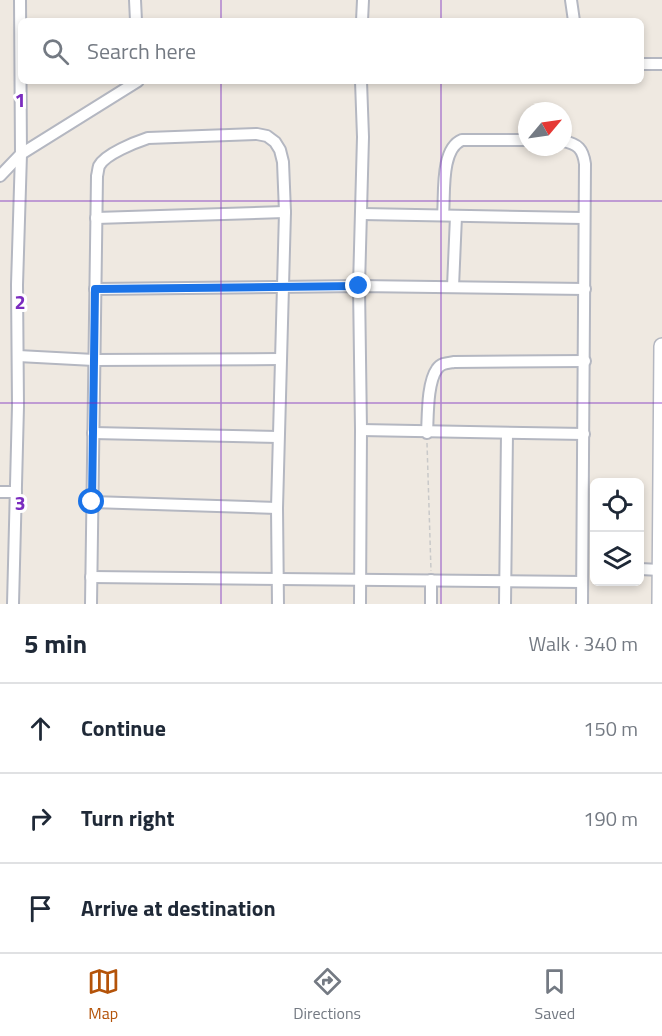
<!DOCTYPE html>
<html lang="en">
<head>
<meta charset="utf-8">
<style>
	body { margin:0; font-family:"Titillium Web",sans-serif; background:#f6f6f7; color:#1f2937 }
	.controls { position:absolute; right:18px; bottom:18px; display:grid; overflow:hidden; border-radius:9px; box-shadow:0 3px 9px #0003 }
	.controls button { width:54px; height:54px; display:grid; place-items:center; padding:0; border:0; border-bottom:2px solid #e0e1e3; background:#fff; color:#1f2937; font:30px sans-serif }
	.compass { position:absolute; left:518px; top:102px; width:54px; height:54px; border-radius:50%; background:#fff; box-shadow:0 3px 9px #0003; rotate:61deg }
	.stop { position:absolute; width:18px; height:18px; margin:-14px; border:4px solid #1a73e8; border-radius:50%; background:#fff }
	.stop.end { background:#1a73e8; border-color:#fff; box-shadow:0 2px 6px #0008 }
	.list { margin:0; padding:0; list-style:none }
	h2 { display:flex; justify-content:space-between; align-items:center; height:78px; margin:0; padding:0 24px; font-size:26px }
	h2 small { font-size:20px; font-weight:400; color:#747a83 }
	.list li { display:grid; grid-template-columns:39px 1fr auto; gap:18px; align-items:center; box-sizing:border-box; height:90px; padding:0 24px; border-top:2px solid #e0e1e3 }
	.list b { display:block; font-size:22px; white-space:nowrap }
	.list em { font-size:20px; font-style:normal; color:#747a83 }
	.icon { flex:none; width:33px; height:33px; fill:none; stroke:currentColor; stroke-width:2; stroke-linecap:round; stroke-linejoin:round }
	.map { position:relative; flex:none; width:662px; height:604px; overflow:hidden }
	.search { position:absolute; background:#fff; box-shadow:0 3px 9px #0003; left:18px; right:18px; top:18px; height:66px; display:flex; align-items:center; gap:15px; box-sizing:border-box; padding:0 21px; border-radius:9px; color:#747a83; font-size:22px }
	.sheet { height:348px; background:#fff }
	nav { display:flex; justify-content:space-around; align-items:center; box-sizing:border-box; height:84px; border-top:2px solid #e0e1e3; background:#fff; font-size:16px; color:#747a83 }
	nav a { display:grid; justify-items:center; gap:3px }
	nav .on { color:#b45309 }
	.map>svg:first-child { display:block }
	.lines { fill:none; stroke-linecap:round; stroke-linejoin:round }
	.street-casing { stroke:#b4b7c1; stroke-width:14 }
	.secondary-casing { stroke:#b4b7c1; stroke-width:18 }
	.path { stroke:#c9c9c9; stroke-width:1.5; stroke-dasharray:4.5 3; stroke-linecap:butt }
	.street { stroke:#fff; stroke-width:10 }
	.secondary { stroke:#fff; stroke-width:15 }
	.route { stroke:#1a73e8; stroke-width:8 }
	.grid { fill:none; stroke:#7b2cbf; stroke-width:1.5; stroke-opacity:0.55 }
	.grid-label { font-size:20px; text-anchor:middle; font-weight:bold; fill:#7b2cbf; stroke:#fff; stroke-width:6; stroke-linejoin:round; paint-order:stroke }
</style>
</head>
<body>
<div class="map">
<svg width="662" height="604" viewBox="0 0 662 604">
	<rect width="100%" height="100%" fill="#efe9e1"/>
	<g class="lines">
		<defs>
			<g id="street">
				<polyline points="135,0 136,21"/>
				<polyline points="571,0 574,21"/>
				<polyline points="362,21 363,0"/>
				<polyline points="641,64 662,64"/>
				<path d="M563,141C578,144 583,149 585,164L582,604"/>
				<polyline points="0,176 21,154 138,81"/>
				<polyline points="362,214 584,218"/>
				<path d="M443,215C445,195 440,149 462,140H527"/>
				<polyline points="96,218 285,212"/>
				<polyline points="453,287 456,216"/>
				<polyline points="95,289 359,286 585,289"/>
				<polyline points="18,356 94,360 280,359"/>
				<polyline points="361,430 584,434"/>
				<polyline points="93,433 278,437"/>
				<path d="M427,433C428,416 427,383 437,369C441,363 447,363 454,362L585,361"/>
				<polyline points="0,492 16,492"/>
				<polyline points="92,502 277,508"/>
				<polyline points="640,569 660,570"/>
				<polyline points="91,577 582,582"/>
				<polyline points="13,604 18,406 17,285 21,154 20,0"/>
				<path d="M91,604L97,176C98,172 98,169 99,166C105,154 136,142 148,138L257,134L267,136L275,142L280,150L283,162L285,212L277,508L278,604"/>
				<polyline points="360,604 361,430 359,286 363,137 361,81"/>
				<polyline points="431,604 431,580"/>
				<polyline points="505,604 507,433"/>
			</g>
			<polyline id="secondary" points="660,604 662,346"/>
		</defs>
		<use href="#street" class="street-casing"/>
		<use href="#secondary" class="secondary-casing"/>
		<polyline class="path" points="427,443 431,571"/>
		<use href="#street" class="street"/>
		<use href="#secondary" class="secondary"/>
	</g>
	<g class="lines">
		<polyline class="route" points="92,502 95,289 359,286"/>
	</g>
	<path class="grid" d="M221,0V21M441,0V21M221,81V604M441,81V604M0,201H662M0,403H662"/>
	<g class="grid-label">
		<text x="20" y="107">1</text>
		<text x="20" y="309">2</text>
		<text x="20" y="510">3</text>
	</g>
</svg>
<div class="controls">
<button><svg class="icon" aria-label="locate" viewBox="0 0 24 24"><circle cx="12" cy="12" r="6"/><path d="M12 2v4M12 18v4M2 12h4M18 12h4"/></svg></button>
<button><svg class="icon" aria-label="layers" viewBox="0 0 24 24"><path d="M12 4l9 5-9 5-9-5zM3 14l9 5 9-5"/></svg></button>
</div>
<svg class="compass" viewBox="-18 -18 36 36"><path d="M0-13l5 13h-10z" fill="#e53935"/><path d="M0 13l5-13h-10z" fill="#747a83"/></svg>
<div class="stop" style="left:92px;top:502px"></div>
<div class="stop end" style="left:359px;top:286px"></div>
<div class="search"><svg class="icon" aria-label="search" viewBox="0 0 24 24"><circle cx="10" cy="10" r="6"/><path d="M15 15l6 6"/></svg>Search here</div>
</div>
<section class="sheet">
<h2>5 min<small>Walk · 340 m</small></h2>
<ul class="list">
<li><svg class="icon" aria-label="ahead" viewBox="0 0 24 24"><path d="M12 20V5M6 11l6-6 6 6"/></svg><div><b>Continue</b></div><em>150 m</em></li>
<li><svg class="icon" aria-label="right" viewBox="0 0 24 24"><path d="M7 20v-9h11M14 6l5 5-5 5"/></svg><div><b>Turn right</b></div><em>190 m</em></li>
<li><svg class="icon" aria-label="arrive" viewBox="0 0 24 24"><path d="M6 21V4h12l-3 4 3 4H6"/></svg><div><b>Arrive at destination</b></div></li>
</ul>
</section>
<nav>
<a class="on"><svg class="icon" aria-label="map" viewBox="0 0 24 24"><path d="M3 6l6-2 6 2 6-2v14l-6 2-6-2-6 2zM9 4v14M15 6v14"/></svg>Map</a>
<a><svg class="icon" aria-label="directions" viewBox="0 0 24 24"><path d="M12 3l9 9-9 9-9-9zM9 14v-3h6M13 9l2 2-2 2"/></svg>Directions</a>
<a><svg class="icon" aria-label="saved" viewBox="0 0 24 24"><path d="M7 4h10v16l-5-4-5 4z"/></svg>Saved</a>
</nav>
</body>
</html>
